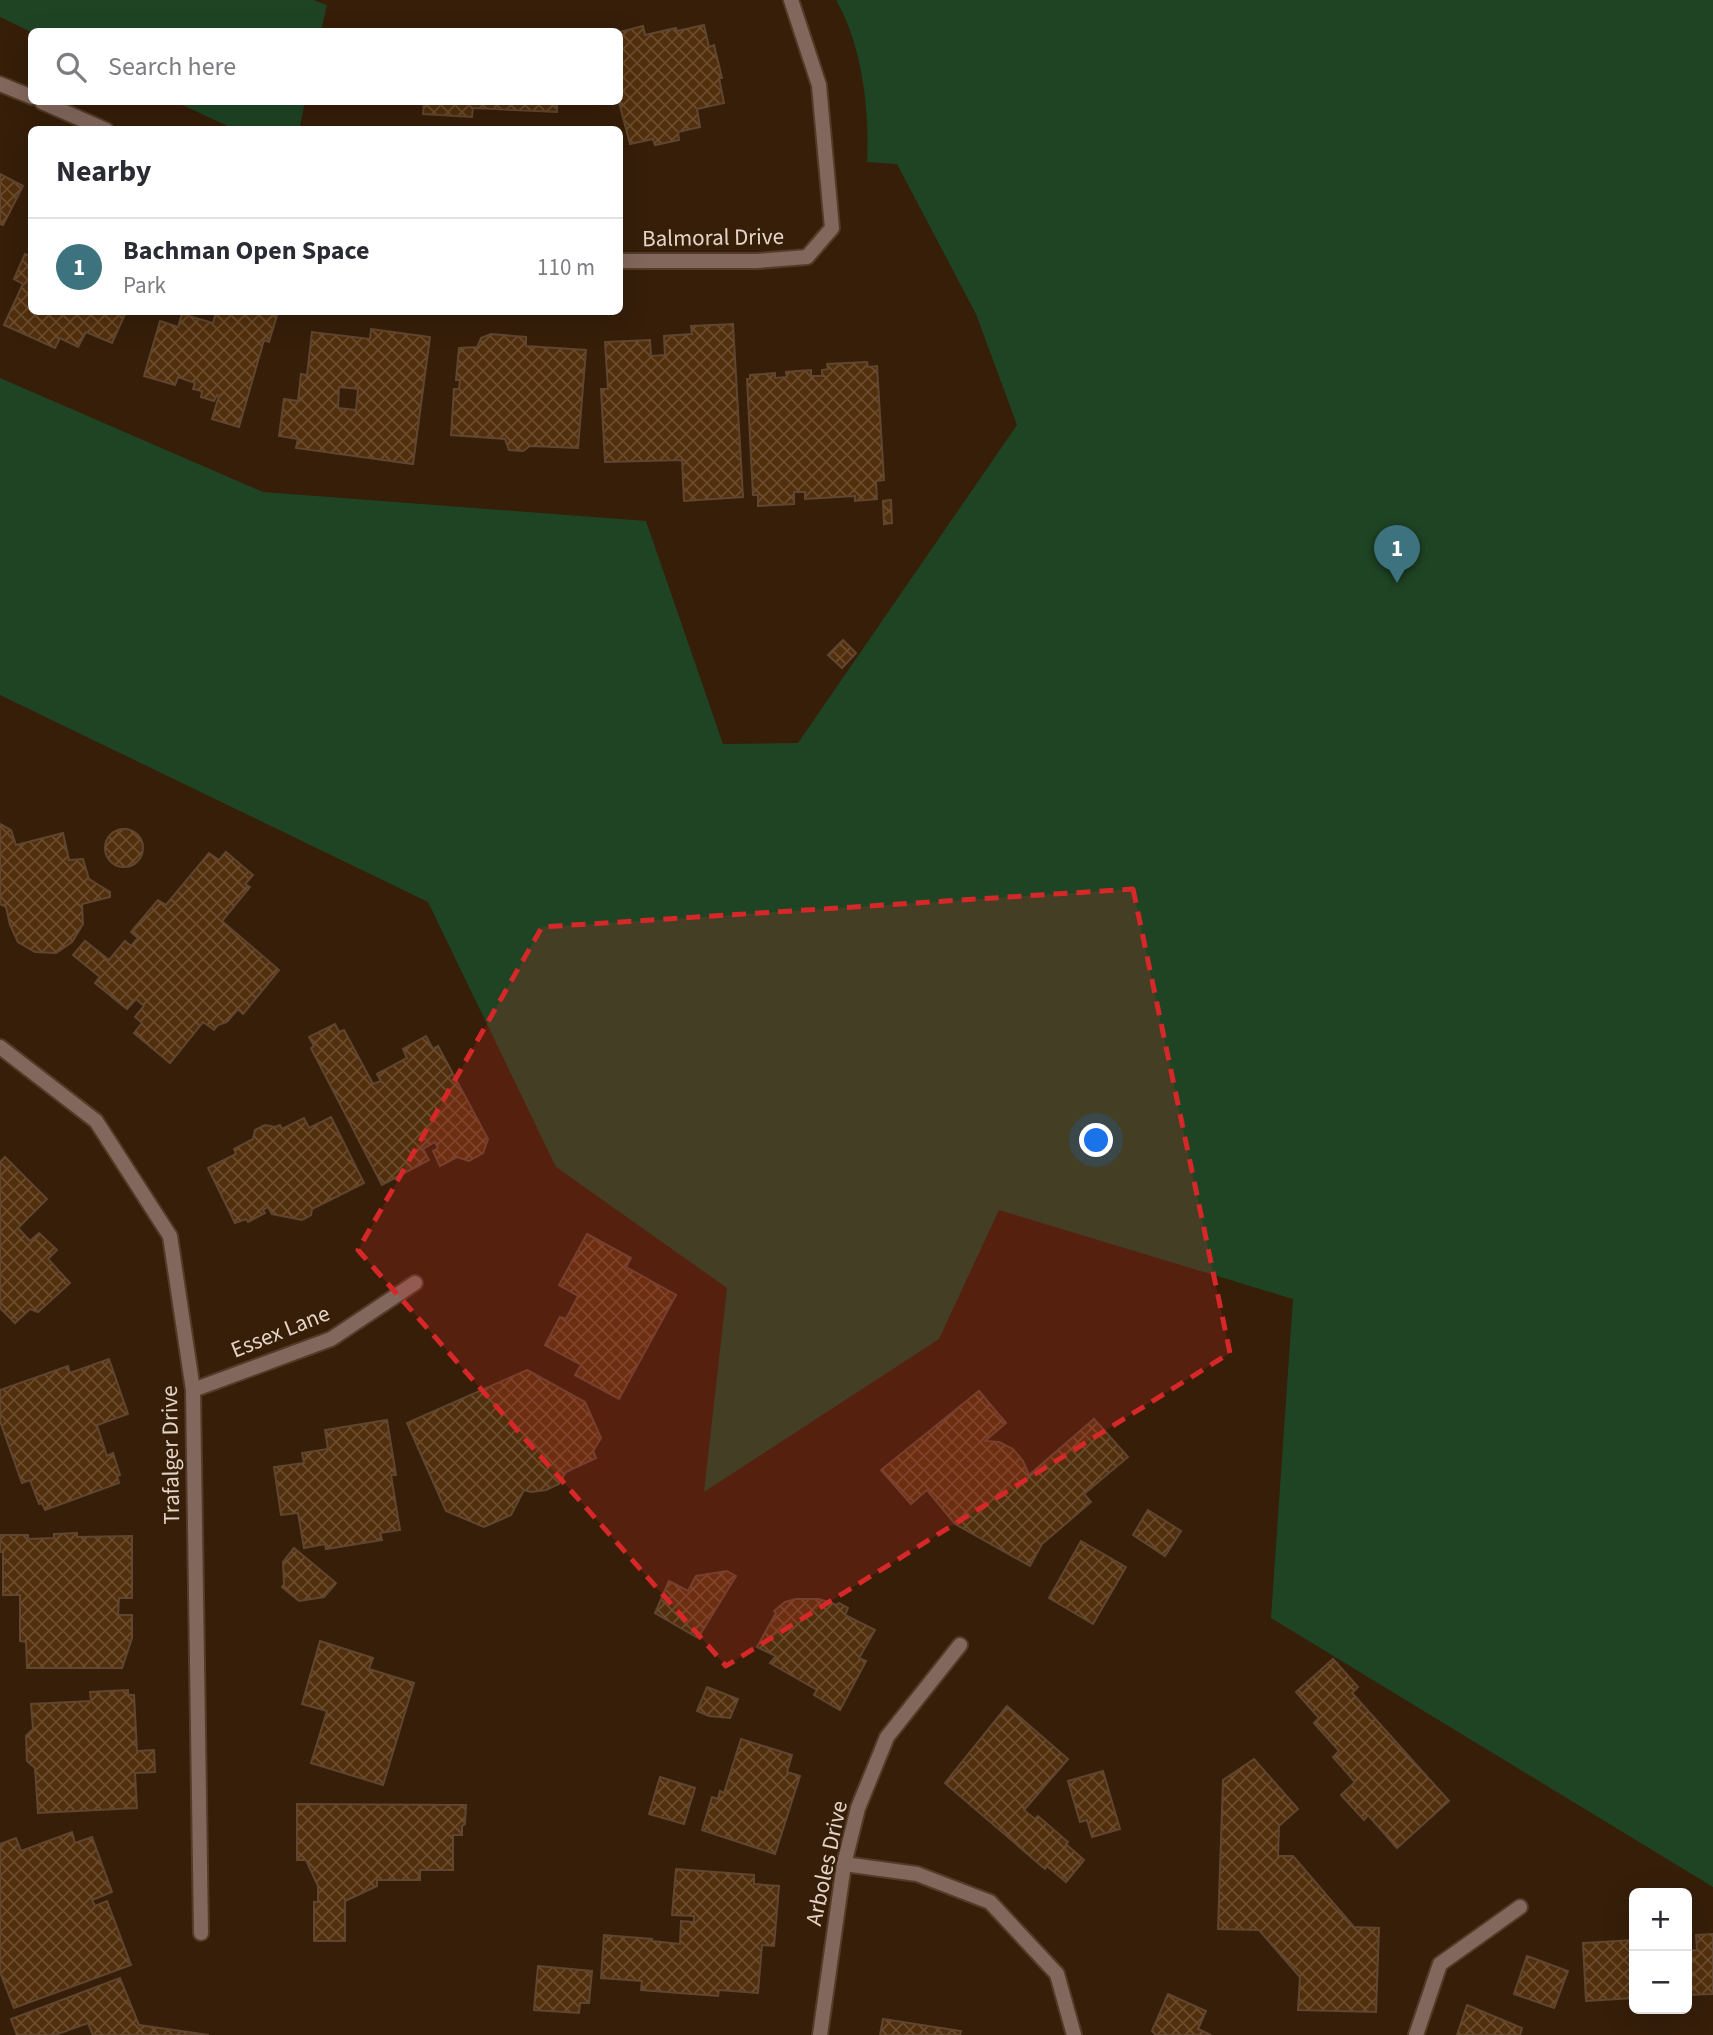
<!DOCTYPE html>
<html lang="en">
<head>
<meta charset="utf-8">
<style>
	body { margin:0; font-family:"Source Sans 3",sans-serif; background:#f7f7f7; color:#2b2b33 }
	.controls { position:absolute; right:21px; bottom:21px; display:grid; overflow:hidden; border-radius:10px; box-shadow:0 7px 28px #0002 }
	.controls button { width:63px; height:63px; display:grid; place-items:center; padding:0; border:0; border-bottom:2px solid #e1e1e2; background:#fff; color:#2b2b33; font:35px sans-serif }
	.you { position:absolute; left:1097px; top:1141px; width:24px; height:24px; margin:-18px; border:5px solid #fff; border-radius:50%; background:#1a73e8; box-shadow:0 0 0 10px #1a73e833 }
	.badge { display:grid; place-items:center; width:46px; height:46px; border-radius:50%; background:#3d737f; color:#fff; font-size:23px; font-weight:700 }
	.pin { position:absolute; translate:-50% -58px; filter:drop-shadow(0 2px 4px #0008) }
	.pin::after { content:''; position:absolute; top:37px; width:24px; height:21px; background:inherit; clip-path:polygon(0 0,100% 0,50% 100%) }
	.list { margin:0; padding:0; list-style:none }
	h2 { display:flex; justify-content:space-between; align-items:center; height:91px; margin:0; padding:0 28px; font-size:30px }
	h2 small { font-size:23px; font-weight:400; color:#7c7c81 }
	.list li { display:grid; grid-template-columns:46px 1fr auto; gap:21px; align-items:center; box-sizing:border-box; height:98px; padding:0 28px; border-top:2px solid #e1e1e2 }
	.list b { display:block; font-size:26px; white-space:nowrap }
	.list p { margin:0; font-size:23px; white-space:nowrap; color:#7c7c81 }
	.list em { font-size:23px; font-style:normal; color:#7c7c81 }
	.icon { flex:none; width:38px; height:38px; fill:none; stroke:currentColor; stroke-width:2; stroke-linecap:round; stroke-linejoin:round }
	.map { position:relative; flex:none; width:1713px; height:2035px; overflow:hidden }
	.search { position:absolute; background:#fff; box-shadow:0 7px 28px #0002; left:28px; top:28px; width:595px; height:77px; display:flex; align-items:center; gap:18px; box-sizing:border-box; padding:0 24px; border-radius:10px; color:#7c7c81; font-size:26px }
	.panel { position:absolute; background:#fff; box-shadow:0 7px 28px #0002; left:28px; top:126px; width:595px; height:189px; border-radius:10px }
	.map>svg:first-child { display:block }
	.green { fill:#1f4424 }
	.building { fill:url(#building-cross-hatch); stroke:#604630; stroke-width:2; fill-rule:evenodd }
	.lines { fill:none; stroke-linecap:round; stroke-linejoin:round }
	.street-casing { stroke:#523b27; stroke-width:18 }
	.street { stroke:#82675c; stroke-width:14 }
	.marked { fill:#d62828; fill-opacity:0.2; stroke:#d62828; stroke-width:5; stroke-dasharray:14 9; stroke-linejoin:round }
	.labels { text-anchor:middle; stroke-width:5; stroke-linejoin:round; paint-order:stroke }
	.street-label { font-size:23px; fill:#e4d4c7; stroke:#361e09 }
</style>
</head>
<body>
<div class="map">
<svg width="1713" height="2035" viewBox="0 0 1713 2035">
	<defs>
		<pattern id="building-cross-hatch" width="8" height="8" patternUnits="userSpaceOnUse" patternTransform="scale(1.75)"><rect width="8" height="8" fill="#522f0c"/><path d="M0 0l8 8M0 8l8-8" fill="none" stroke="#6b4c2e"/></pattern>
	</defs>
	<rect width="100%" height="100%" fill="#361e09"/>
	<g class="green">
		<polygon points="0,0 313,0 327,5 321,31 31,32 0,17"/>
		<path d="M836,0H1713V1887L1271,1618L1293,1299L999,1210L939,1339L704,1492L727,1288L556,1167L428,902L0,695V378L263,492L646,521L723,744L798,743L1017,425L976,314L897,164L867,162C870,112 862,44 836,0Z"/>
		<polygon points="176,102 305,102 299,130 234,129"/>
	</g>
	<g class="building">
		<polygon points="704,25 709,47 714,45 722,78 719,78 724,103 697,109 700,127 678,132 679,140 655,145 653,139 630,144 619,102 620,32 643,26 645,35 676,28 677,31"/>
		<polygon points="424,102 557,102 557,112 473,108 472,117 423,114"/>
		<polygon points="0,174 23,186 3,225 0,224"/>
		<polygon points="25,254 32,257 32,312 126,312 112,343 86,332 78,347 60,338 55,348 4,325 23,284 14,279"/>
		<polygon points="216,312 278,312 269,342 264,340 239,427 212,419 219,396 217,395 214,401 201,397 202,391 193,389 195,383 178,377 175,385 144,376 160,321 178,327 182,314 213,323"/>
		<polygon points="733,324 743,497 684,501 682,460 605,462 601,389 608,389 605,342 650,340 651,356 665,355 664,336 692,334 691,326"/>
		<path d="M371,329L430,337L413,464L296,448L298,439L279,436L284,399L298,401L301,374L307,375L312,332L370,339ZM339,387L358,389L356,410L338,408Z"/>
		<polygon points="491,334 526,337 526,346 586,350 578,448 530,446 523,451 509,450 505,439 451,435 454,389 459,389 460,380 456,380 459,348 477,347 481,338"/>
		<polygon points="867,362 868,367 877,366 884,480 876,481 877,499 855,501 855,496 805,499 805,492 794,492 794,504 758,506 758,495 753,495 747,379 750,379 750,375 775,373 775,378 787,377 786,372 811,370 811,376 822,376 822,370 828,369 827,364"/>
		<polygon points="891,500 892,523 884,524 883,501"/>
		<polygon points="843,640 856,653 842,668 828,655"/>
		<polygon points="0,824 11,830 16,845 63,833 69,860 83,859 89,879 110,892 110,897 82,904 83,924 72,942 56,953 35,952 18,942 10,925 6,907 0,904"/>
		<circle cx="124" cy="848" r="19"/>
		<polygon points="226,852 253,875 245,884 250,887 222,921 279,970 243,1014 238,1009 227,1022 218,1025 214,1030 203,1022 170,1063 134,1033 142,1023 135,1017 144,1006 136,999 127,1009 95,983 100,977 73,955 85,941 109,960 125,941 131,946 138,938 131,932 158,900 166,905 209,853 219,860"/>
		<polygon points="335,1024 339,1032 344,1030 373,1084 381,1081 377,1074 407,1058 403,1049 426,1036 433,1049 438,1046 488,1139 483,1153 469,1161 457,1157 440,1166 433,1151 438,1148 435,1142 423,1149 429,1160 382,1185 311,1048 314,1046 309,1037"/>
		<polygon points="331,1117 364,1183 312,1209 311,1215 302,1220 272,1214 268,1207 263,1210 265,1213 248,1222 246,1219 235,1223 208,1168 236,1154 234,1149 253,1139 255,1130 265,1125 275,1127 280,1125 282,1129 304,1118 309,1128"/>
		<polygon points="5,1157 47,1199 18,1228 30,1241 39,1233 57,1250 48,1259 70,1283 38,1312 30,1309 15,1323 0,1308 0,1162"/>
		<polygon points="587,1234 631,1258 626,1267 676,1295 619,1399 575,1375 581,1365 545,1345 560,1317 566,1319 578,1296 559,1285"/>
		<polygon points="109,1359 128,1414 97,1425 107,1456 113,1453 120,1475 117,1476 119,1483 45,1510 42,1503 39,1504 30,1480 22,1483 0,1421 0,1390 68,1366 70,1373"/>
		<polygon points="527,1370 585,1402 601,1438 593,1451 596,1458 566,1472 559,1484 546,1490 531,1492 524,1490 511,1515 484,1527 446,1511 407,1423"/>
		<polygon points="979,1391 1006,1423 985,1441 999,1442 1013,1449 1023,1461 1029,1475 1094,1419 1128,1457 1084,1494 1091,1502 1042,1544 1030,1566 955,1524 927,1490 911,1504 881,1470"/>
		<polygon points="387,1420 396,1475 391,1475 400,1530 380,1533 382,1540 326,1549 325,1544 304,1548 298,1513 281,1515 274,1467 304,1463 302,1453 328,1449 325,1430"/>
		<polygon points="1148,1510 1181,1531 1165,1556 1133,1535"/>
		<polygon points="77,1533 77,1537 132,1536 132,1598 119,1598 118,1615 132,1615 132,1638 122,1668 27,1668 26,1642 20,1641 20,1595 3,1595 3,1552 0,1552 0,1535 28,1535 28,1539 54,1538 54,1534"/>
		<polygon points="1081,1541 1126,1567 1093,1624 1049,1598"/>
		<polygon points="294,1548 336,1583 324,1597 299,1601 282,1587 284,1584 283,1562"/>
		<polygon points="727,1571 736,1576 698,1638 655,1613 669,1581 688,1591 696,1576"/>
		<polygon points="796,1599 819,1599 837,1605 839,1603 848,1608 845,1615 875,1630 859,1658 866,1661 840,1710 814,1695 817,1690 770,1663 776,1656 757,1647 776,1613 774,1611 785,1602"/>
		<polygon points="320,1641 373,1658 369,1669 414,1683 383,1785 311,1763 327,1711 302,1704"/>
		<polygon points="1333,1659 1358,1687 1352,1693 1449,1801 1397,1848 1368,1815 1364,1820 1341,1795 1355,1782 1333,1757 1339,1751 1314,1723 1319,1718 1296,1692"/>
		<polygon points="707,1687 738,1699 730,1718 709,1716 697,1711"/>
		<polygon points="128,1690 128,1695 134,1695 137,1751 154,1750 155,1772 135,1773 137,1808 38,1813 35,1768 27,1761 26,1736 33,1729 31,1704 91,1701 90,1692"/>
		<polygon points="1007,1706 1068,1759 1024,1810 1035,1819 1038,1816 1068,1842 1066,1844 1084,1860 1066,1882 1047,1866 1045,1869 945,1783"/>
		<polygon points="741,1739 792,1755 787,1772 800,1776 775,1854 702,1830 712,1797 718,1799 720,1791 724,1793"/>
		<polygon points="1254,1759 1298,1809 1279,1826 1278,1856 1293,1856 1354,1927 1379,1928 1376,2012 1298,2010 1300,1977 1259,1930 1218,1929 1223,1780"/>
		<polygon points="1103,1771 1120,1829 1092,1837 1087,1820 1080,1822 1068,1781"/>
		<polygon points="660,1777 695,1788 684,1824 649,1814"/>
		<polygon points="297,1804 466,1805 465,1824 462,1826 462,1835 453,1835 453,1870 420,1870 420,1880 377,1880 377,1886 345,1901 345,1941 314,1941 314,1902 318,1902 318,1886 306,1860 297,1860"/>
		<polygon points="72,1832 75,1843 92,1837 112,1892 92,1900 95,1906 107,1901 131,1965 14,2008 0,1972 0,1844 16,1838 21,1851"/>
		<polygon points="676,1869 754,1875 754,1884 779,1886 774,1946 762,1945 758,1993 719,1990 718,1996 641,1990 642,1981 601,1978 604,1935 652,1939 652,1941 680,1944 681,1921 694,1922 694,1916 672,1915"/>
		<polygon points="1713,1934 1713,1994 1687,1995 1687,1951 1697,1950 1696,1935"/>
		<polygon points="1634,1940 1634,1998 1586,2001 1583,1943"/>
		<polygon points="1527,1956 1568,1971 1554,2008 1514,1994"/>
		<polygon points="538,1966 592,1971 589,2003 580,2003 579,2013 534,2010"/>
		<polygon points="120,1978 139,2025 209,2035 93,2035 88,2023 55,2035 17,2035 11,2019"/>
		<polygon points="1168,1994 1206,2011 1198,2029 1211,2035 1156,2035 1152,2031"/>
		<polygon points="1467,2005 1522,2028 1520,2035 1457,2035"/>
		<polygon points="883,2019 961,2031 960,2035 880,2035"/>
	</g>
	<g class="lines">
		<defs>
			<g id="street">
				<polyline points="0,84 32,97"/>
				<polyline points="42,102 106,130"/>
				<polyline points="620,261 757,261 807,257 832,228 819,85 791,0"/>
				<polyline points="0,1047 96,1121 170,1236 193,1390 201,1933"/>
				<polyline points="193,1390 331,1339 415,1283"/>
				<polyline points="844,1864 917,1874 990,1902 1057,1974 1074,2035"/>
				<polyline points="820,2035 844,1864 858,1808 887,1737 960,1645"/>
				<polyline points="1416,2035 1440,1964 1520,1907"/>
			</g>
		</defs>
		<use href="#street" class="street-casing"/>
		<use href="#street" class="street"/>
	</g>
	<path class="marked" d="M1133,889L1230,1353L726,1666L358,1250L542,927Z"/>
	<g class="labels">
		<g class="street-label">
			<text transform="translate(713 237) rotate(-1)" y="8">Balmoral Drive</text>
			<text transform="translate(280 1331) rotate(-22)" y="8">Essex Lane</text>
			<text transform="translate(170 1455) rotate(-91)" y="8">Trafalger Drive</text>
			<text transform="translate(826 1863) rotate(-78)" y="8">Arboles Drive</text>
		</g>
	</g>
</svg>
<div class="controls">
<button>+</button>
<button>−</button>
</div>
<div class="you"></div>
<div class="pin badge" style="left:1397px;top:583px">1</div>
<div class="search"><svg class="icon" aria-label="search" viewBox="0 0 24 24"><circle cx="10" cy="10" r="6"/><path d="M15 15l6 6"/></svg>Search here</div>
<section class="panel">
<h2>Nearby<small></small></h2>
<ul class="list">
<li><span class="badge">1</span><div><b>Bachman Open Space</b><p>Park</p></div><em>110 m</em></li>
</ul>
</section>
</div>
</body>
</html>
